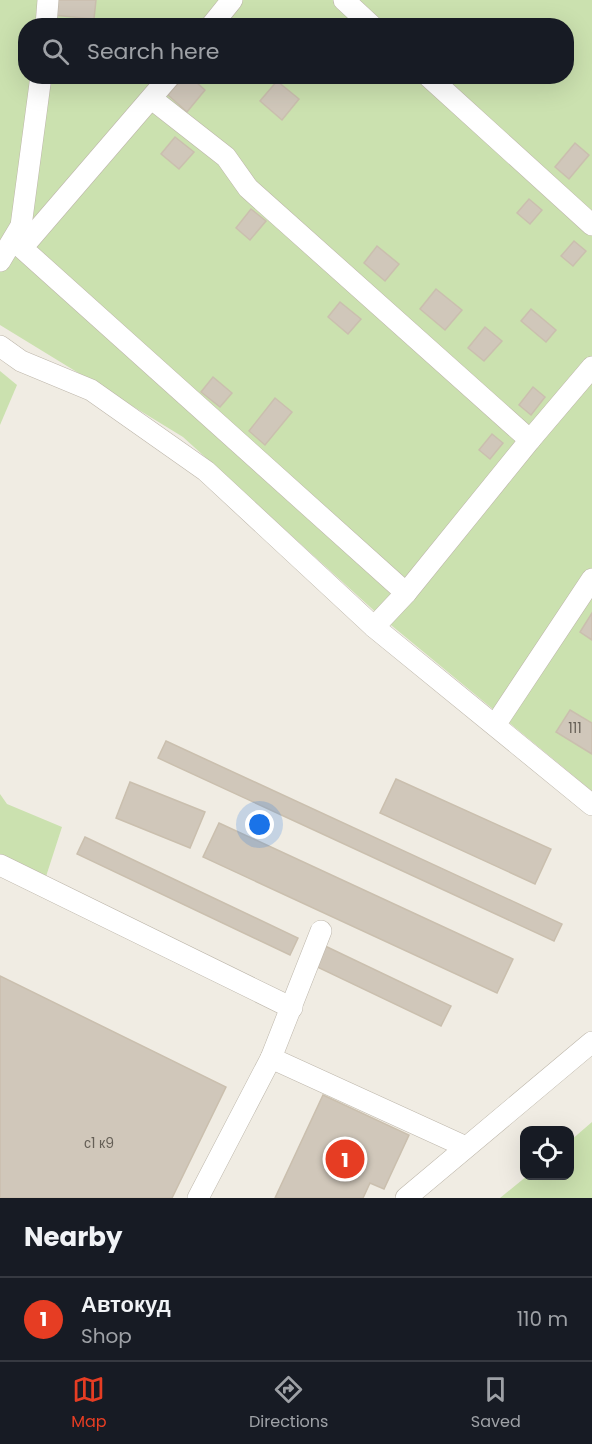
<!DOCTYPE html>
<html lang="en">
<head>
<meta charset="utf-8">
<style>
	body { margin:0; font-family:Poppins,sans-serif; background:#20242c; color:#f1f3f6 }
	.controls { position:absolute; right:18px; bottom:18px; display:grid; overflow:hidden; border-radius:12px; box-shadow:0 6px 24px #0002 }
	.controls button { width:54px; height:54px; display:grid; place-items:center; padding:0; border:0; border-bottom:2px solid #363941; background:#171b24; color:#f1f3f6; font:30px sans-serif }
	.you { position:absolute; left:260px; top:825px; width:21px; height:21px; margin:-15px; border:4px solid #fff; border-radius:50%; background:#1a73e8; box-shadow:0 0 0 9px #1a73e833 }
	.badge { display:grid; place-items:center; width:39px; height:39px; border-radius:50%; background:#e63d23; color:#fff; font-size:20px; font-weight:700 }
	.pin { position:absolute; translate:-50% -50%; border:3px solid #fff; box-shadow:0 2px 6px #0006 }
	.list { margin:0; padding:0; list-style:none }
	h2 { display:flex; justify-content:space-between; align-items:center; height:78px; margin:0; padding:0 24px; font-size:26px }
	h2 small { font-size:20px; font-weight:400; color:#9ea1a6 }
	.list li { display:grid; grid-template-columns:39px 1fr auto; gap:18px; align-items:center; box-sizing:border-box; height:84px; padding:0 24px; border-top:2px solid #363941 }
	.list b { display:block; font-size:22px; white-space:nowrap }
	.list p { margin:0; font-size:20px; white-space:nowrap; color:#9ea1a6 }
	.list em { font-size:20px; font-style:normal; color:#9ea1a6 }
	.icon { flex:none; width:33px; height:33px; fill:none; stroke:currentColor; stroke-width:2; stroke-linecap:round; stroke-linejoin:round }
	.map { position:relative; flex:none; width:592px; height:1198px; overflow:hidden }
	.search { position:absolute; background:#171b24; box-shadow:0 6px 24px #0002; left:18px; right:18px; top:18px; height:66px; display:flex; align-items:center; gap:15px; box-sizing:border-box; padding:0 21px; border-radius:24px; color:#9ea1a6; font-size:22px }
	.sheet { height:162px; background:#171b24 }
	nav { display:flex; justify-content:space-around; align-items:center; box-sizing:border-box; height:84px; border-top:2px solid #363941; background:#171b24; font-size:16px; color:#9ea1a6 }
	nav a { display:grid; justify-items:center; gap:3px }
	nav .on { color:#e63d23 }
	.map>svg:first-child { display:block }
	.green { fill:#cbe1af; fill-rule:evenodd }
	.building { fill:#d0c7ba; stroke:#cabfae; stroke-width:1.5 }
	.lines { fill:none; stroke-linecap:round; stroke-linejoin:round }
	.minor-casing { stroke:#bdb6aa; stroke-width:22 }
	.minor { stroke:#fff; stroke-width:21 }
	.labels { text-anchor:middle; stroke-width:4.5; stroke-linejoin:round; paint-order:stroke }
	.number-label { font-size:14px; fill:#655f56 }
</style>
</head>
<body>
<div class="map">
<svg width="592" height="1198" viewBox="0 0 592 1198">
	<rect width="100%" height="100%" fill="#f0ece3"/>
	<g class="green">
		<path d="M0,0H592V791L380,616L183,437L0,325ZM26,26H566V76H26Z"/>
		<polygon points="0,371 17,385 0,425"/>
		<polygon points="0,794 7,804 62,827 40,895 0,876"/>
		<polygon points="592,1122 592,1198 500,1198 527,1176 570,1176 570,1141"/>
	</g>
	<g class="building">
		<polygon points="54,0 96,0 94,19 52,15"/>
		<polygon points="184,76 189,76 205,90 187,112 168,95"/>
		<polygon points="277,81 299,99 282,120 260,101"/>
		<polygon points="175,137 194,152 179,169 161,154"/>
		<polygon points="575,143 589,155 569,179 555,167"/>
		<polygon points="529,199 542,210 530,224 517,213"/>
		<polygon points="251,209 266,221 250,240 236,228"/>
		<polygon points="574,241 586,251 573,266 561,256"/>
		<polygon points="377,246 399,264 385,281 364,263"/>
		<polygon points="436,289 462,310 445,330 420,309"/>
		<polygon points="340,302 361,319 348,334 328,317"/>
		<polygon points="531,309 556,330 546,342 521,321"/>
		<polygon points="485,327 502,341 484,361 468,348"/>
		<polygon points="213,377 232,393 220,407 201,392"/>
		<polygon points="533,387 545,397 531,415 519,405"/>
		<polygon points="275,398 292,412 265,445 249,431"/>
		<polygon points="492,434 503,443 490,459 479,450"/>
		<polygon points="592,613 592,640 580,632"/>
		<polygon points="570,710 592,723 592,754 556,732"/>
		<polygon points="166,741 562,924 554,941 158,758"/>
		<polygon points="396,779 551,849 535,884 380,813"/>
		<polygon points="130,782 205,812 190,848 116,818"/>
		<polygon points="219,823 513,959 497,993 203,857"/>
		<polygon points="85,837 298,938 290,955 77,854"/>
		<polygon points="323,945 451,1006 441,1026 313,965"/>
		<polygon points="0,976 226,1087 172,1198 0,1198"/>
		<polygon points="323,1095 409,1135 384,1189 370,1183 363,1198 275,1198"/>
	</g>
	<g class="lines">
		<defs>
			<g id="minor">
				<polyline points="344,0 372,26"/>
				<polyline points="46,26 48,0"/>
				<polyline points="211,26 232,0"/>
				<polyline points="170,76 22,248 406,593"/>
				<polyline points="428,76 592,225"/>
				<polyline points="152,99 226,157 248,188 530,440"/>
				<polyline points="0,261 21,226 41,76"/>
				<polyline points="0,346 21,361 91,390 206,471 374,627 592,805"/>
				<polyline points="374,627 406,593 530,440 592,367"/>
				<polyline points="495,725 592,579"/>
				<polyline points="0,865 292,1008"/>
				<polyline points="321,931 271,1058 466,1147"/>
				<polyline points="198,1198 271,1058"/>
				<polyline points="406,1198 592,1042"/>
			</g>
		</defs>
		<use href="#minor" class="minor-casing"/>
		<use href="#minor" class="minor"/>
	</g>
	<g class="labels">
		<g class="number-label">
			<text x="575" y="733">111</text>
			<text x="99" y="1148">с1 к9</text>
		</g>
	</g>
</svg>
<div class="controls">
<button><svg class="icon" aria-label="locate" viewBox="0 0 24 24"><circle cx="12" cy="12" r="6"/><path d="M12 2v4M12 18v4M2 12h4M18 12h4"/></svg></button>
</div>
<div class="you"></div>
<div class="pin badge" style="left:345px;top:1159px">1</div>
<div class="search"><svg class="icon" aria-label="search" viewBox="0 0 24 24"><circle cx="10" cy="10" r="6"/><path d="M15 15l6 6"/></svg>Search here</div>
</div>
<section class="sheet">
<h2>Nearby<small></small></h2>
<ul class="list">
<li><span class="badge">1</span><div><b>Автокуд</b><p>Shop</p></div><em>110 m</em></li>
</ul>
</section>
<nav>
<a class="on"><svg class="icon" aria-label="map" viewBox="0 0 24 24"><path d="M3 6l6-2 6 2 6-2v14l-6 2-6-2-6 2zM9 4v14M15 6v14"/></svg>Map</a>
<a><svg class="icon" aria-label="directions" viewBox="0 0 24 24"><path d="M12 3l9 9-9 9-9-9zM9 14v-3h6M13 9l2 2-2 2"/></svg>Directions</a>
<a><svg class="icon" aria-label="saved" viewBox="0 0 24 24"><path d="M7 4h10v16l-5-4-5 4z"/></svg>Saved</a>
</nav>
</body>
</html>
